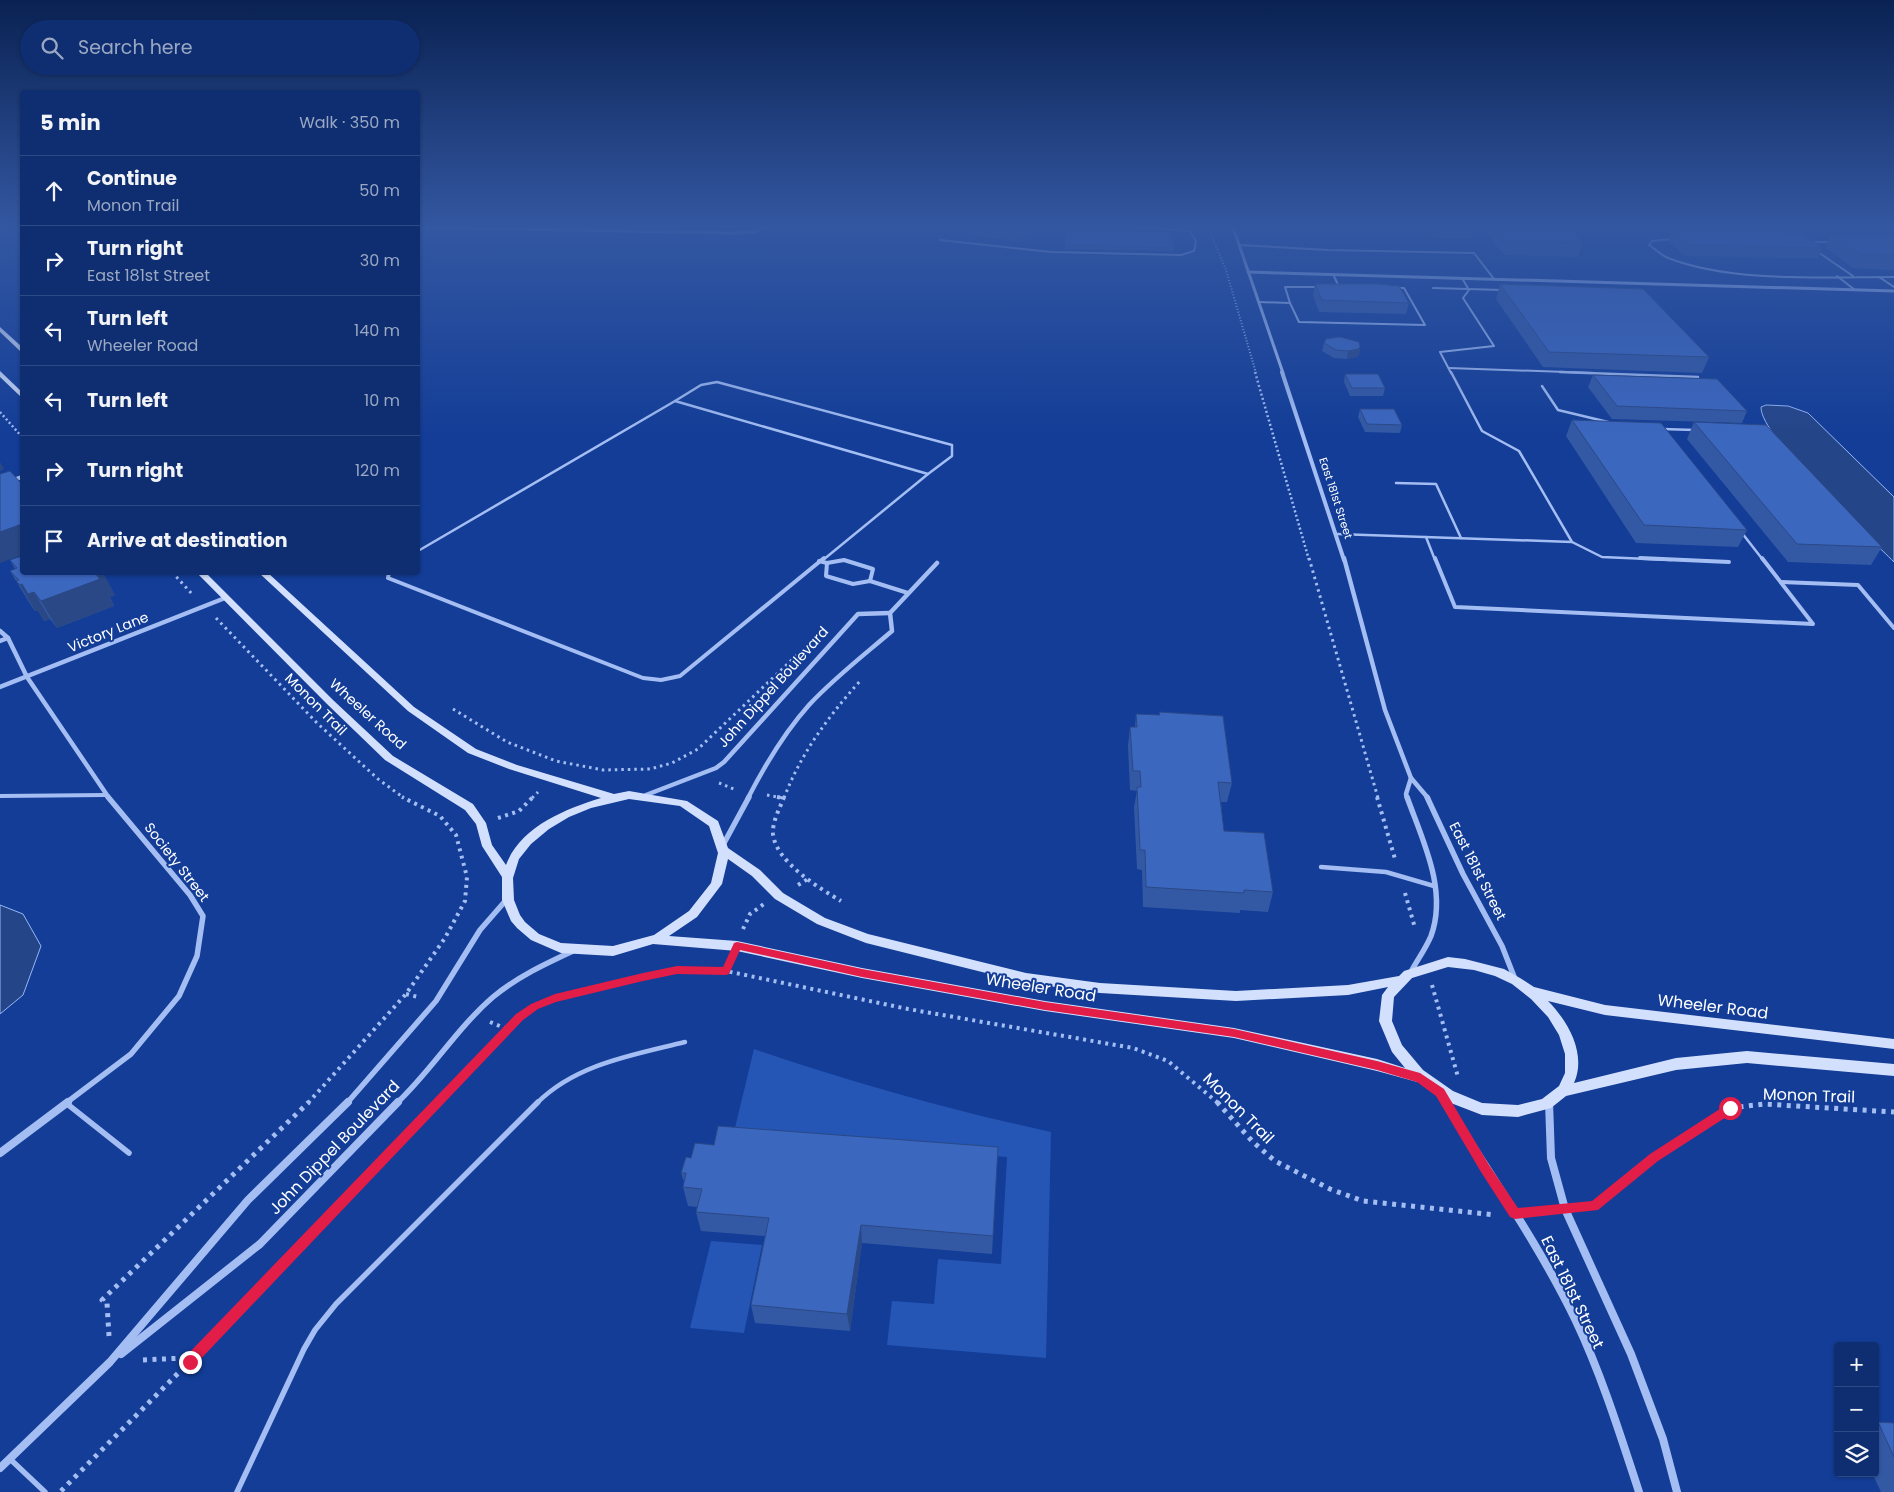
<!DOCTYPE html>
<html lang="en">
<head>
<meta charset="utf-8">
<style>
	body { margin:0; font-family:Poppins,sans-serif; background:#173676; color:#f1f3f6 }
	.controls { position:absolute; right:15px; bottom:15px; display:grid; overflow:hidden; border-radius:5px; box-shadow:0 1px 4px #0004 }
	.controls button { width:45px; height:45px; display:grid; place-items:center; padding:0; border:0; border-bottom:1px solid #2e4a84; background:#0e2e71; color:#f1f3f6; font:25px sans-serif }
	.stop { position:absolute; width:15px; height:15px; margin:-11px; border:4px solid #e11d48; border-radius:50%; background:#fff }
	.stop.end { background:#e11d48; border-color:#fff; box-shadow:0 1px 5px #0008 }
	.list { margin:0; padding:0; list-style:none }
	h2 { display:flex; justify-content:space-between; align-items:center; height:65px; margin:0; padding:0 20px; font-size:21px }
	h2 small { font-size:16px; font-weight:400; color:#9ba8c3 }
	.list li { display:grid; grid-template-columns:32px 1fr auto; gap:15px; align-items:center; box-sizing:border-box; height:70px; padding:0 20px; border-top:1px solid #2e4a84 }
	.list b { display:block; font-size:19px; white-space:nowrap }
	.list p { margin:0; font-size:16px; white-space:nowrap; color:#9ba8c3 }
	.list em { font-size:16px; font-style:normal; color:#9ba8c3 }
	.icon { flex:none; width:28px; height:28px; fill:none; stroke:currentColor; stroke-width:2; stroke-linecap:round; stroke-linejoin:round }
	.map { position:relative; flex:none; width:1894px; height:1492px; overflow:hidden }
	.search { position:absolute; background:#0e2e71; box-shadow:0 1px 4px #0004; left:20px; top:20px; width:400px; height:55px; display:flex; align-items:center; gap:12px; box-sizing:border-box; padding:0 18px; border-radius:28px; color:#9ba8c3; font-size:19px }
	.panel { position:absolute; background:#0e2e71; box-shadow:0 1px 4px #0004; left:20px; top:90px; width:400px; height:485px; border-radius:5px }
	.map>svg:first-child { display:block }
	.green { fill:#2556b6 }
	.water { fill:#254589; stroke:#96b7f6 }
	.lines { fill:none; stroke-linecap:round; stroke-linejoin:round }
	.path-far4 { stroke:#a4bef3; stroke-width:2; stroke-dasharray:1 2; stroke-linecap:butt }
	.path-far3 { stroke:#a4bef3; stroke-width:2.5; stroke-dasharray:2 2.5; stroke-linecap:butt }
	.path-far2 { stroke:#a4bef3; stroke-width:3; stroke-dasharray:2.5 4; stroke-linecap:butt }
	.path-far1 { stroke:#a4bef3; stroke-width:4; stroke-dasharray:3 4.5; stroke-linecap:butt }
	.path { stroke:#a4bef3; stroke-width:5; stroke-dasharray:4 5.5; stroke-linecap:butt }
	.lane-far4 { stroke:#a4bef3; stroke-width:2 }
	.lane-far3 { stroke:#a4bef3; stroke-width:2.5 }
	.lane-far2 { stroke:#a4bef3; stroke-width:4 }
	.lane-far1 { stroke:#a4bef3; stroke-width:4.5 }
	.lane { stroke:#a4bef3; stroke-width:5.5 }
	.street-far4 { stroke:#a4bef3; stroke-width:3 }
	.street-far3 { stroke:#a4bef3; stroke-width:4 }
	.street-far2 { stroke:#a4bef3; stroke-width:4.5 }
	.street-far1 { stroke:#a4bef3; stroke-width:5.5 }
	.street { stroke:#a4bef3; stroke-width:8 }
	.secondary { fill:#d3e0fd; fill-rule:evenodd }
	.wall { fill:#3459a4 }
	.shaded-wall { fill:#2a4886 }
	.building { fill:#3c67bf; stroke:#2a4886 }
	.route { fill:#e11d48 }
	.labels { text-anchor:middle; stroke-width:4; stroke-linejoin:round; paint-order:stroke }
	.far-street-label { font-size:11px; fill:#fff; stroke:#133d97 }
	.street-label { font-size:14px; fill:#fff; stroke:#133d97 }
	.near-street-label { font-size:16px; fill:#fff; stroke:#133d97 }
</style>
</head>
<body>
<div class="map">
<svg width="1894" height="1492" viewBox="0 0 1894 1492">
	<rect width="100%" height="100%" fill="#133d97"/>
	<g class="green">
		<path d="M754,1049C851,1082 950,1110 1051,1132L1046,1358L887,1345L892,1301L934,1304L938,1259L1001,1264L1007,1157L733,1136Z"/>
		<polygon points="711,1241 762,1245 744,1333 690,1328"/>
	</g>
	<g class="water">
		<path d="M1766,405L1788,406L1808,413L1894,497V562C1870,538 1760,437 1761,407Z"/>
		<polygon points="0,905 23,914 41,946 23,995 0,1014"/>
	</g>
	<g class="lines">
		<polyline class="path-far4" points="1208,227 1226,270 1256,373"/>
		<g class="path-far3">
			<polyline points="1255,372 1309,560"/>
			<polyline points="0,412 22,437"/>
		</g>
		<g class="path-far2">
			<polyline points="1309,558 1378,798"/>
			<polyline points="172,572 192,594"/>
			<polyline points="216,618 317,723 378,779 404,798"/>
			<polyline points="453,709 507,742 556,761 603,770 650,769 672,763 698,749 799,653"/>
			<polyline points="719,783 736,790"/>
			<polyline points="767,795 783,798"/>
			<polyline points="532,798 538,792"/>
			<path d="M784,798C801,753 828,717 860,681"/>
		</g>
		<g class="path-far1">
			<polyline points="777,797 783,798"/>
			<path d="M784,797C780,808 772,822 773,834C776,862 819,888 841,901"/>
			<polyline points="1377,797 1395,859"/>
			<polyline points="498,818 519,811 533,797"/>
			<polyline points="798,885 808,879"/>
			<polyline points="1405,893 1415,928"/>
			<polyline points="743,929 750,914 764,904"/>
			<polyline points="1432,985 1458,1077"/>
			<polyline points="406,994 418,997"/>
			<polyline points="490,1022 507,1029"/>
			<polyline points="308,1103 406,994 445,938 465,901 467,877 456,835 440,816 402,797"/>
			<polyline points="437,1103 519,1017 534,1007 555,998 643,977 677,970 726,971 908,1009 1133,1048 1168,1061 1218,1103"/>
		</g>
		<g class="path">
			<polyline points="1217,1102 1253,1142 1275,1161 1330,1189 1363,1201 1496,1215"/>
			<polyline points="1582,1208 1594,1207 1654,1158 1730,1108 1764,1104 1894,1112"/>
			<polyline points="1535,1212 1549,1211"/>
			<polyline points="109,1336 107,1303 102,1300 309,1102"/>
			<polyline points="143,1360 184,1358 190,1362"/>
			<polyline points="61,1491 232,1319 439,1102"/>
		</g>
		<g class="lane-far4">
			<polyline points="1123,227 1131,227"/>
			<path d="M1672,239L1652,241L1649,245C1655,249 1661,255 1668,258C1732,283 1825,277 1894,277"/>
			<polyline points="940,240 1051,252 1181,255 1194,251 1196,241 1190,231 1131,227"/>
			<polyline points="1811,242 1832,242"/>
			<polyline points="1239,245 1328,250 1474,253 1494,279"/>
			<polyline points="1818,252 1853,276"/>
			<polyline points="1333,274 1339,287"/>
			<polyline points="1837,276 1855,290"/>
			<polyline points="1879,277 1894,287"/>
			<polyline points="1433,288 1502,290"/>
			<polyline points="1259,302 1290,303 1285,287 1317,287"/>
			<polyline points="1290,303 1299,322 1425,325 1404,288 1397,288"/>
			<polyline points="1449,368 1595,373"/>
			<polyline points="1451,373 1440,352 1494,346 1463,298 1469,290 1462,278"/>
		</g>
		<g class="lane-far3">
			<polyline points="1560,372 1698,377"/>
			<polyline points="1542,386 1558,410 1608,422"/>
			<polyline points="675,401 701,385 717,382 952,445 952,456 928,474"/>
			<polyline points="1662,429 1695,430"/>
			<polyline points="1396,483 1436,484 1461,538"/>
			<polyline points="1742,533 1763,560"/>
			<polyline points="1337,534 1572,542 1519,451 1482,431 1451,372"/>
			<polyline points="1426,537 1435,560"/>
			<polyline points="1572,542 1602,557 1671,560"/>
			<polyline points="418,551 675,401 928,474 823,560"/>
		</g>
		<g class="lane-far2">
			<polyline points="1435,558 1455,607 1813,624 1762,558"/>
			<polyline points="1640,558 1729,562"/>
			<polyline points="819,561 827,563 844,560 873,569 870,581"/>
			<polyline points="827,563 826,576 853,584 870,581 908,593"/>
			<polyline points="389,572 388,578 643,678 661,680 680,676 824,558"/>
			<polyline points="1781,582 1858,585 1894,628"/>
			<polyline points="0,796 106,795"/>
		</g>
		<g class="lane-far1">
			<polyline points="1321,867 1386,872 1434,886"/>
			<path d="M537,1103C576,1064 633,1055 685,1042"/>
		</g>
		<g class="lane">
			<polyline points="66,1103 129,1153"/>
			<polyline points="10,1459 45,1492"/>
			<polyline points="237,1492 304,1349 315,1330 336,1304 538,1102"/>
		</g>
		<g class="street-far4">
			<polyline points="418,227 733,233 753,232 767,227"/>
			<polyline points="1233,227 1283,373"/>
			<polyline points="1248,272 1894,291"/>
		</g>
		<g class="street-far3">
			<polyline points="1282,372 1344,560"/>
			<polyline points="0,485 22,477"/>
		</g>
		<g class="street-far2">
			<polyline points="1344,558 1385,710 1411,778 1428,798"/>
			<polyline points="0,631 8,638 27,677 109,798"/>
			<polyline points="0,641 8,638"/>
			<polyline points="0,687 225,598"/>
			<polyline points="646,795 716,768 724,762 858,614 890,613"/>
			<path d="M748,798C765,765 784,733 809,705C834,678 864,655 892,631L890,613L937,563"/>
			<polyline points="1407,798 1406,794 1411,778"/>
		</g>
		<g class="street-far1">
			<path d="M1407,797C1422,839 1448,890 1431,936C1426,948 1418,959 1412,970"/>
			<polyline points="1427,797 1463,874 1502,946 1515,979"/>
			<polyline points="723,845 749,797"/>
			<polyline points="1441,1095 1446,1103"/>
			<polyline points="66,1103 131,1054 179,996 197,956 203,916 190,895 108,797"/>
			<polyline points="347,1103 436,1001 480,930 507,899"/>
			<path d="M397,1103C431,1071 458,1027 493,997C517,977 545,964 573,951"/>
		</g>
		<g class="street">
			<path d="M1445,1102C1489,1174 1539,1244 1576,1321C1602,1376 1620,1434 1639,1492"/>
			<polyline points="1549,1102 1551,1158 1565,1209 1631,1354 1663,1439 1677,1492"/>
			<polyline points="0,1153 68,1102"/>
			<polyline points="121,1354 260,1244 398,1102"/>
			<polyline points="0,1468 110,1362 248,1200 348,1102"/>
		</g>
		<g class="secondary">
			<polygon points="0,327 22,347 22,352 20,351 0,332"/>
			<polygon points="0,371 22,392 22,397 20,396 0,377"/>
			<path d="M196,572H205L333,700L393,756L473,804L486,823L492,845L506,865C520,827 565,809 601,798L509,769L468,753L408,711L258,572H267L414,707L476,749L517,765L614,794L629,791L687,801L718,821L728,848L760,870L783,893L825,918L868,934L1026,973L1100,983L1236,991L1348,985L1399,976L1404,971L1448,957L1465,959L1504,969L1520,978L1534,987L1605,1005L1894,1039V1049L1605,1015L1548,1001C1568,1021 1587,1054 1574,1083L1676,1058L1747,1051L1894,1064V1076L1747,1063L1676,1070L1566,1096L1551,1108L1518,1117L1482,1115L1443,1100L1421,1083L1377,1071L1234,1038L1045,1011L862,978L737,951L653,944L613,956L561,953L531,940L517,928L511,921L502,900V877L482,846L476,824L465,810L385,760L327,704ZM629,799L680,806L709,826L718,853L711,883L689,911L654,935L613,946L561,943L539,934L525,922L520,915L514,900L513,878L519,859L531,844L549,829L569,817L591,808ZM728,859L752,876L775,899L817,924L866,943L1026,983L1100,993L1236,1001L1348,995L1388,987L1382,995L1379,1021L1392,1052L1405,1068L1377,1059L1234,1028L1045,1001L862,968L737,941L669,936L697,917L722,884ZM1448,967L1474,970L1495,976L1512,984L1531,999L1548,1017L1559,1035L1565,1054V1073L1559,1086L1542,1099L1518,1105L1482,1103L1453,1091L1423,1070L1402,1045L1392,1021L1394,997L1412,978Z"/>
		</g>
	</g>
	<g class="wall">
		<polygon points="1038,227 1020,242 968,234 968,230"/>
		<polygon points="1427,227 1475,227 1471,239 1434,238"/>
		<polygon points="1481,227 1568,227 1583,243 1578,257 1504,255"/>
		<polygon points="1065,230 1174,248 1174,251 1065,249"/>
		<polygon points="1672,231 1755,233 1823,248 1818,258 1685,256 1668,241"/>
		<polygon points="1831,234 1894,235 1894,270 1853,268 1825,247"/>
		<polygon points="1315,284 1409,303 1406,314 1319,312 1313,295"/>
		<polygon points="1500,284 1709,357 1702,373 1543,367 1496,299"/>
		<polygon points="1324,343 1360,347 1359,355 1356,357 1347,359 1334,358 1322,351"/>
		<polygon points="1345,374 1385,388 1383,396 1350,396 1344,382"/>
		<polygon points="1593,375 1747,411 1742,423 1612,419 1588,387"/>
		<polygon points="1360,409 1402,425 1400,433 1365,432 1358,417"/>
		<polygon points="1572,420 1747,530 1738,547 1636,543 1566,436"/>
		<polygon points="1694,422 1882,547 1871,565 1788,562 1687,439"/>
		<polygon points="10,560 115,595 110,597 114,606 57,628 50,619 44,621 38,611 35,611 32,607 10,571 15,569"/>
		<polygon points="1159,712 1232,783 1227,802 1221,802 1224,831 1273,892 1268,912 1240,910 1240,913 1143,907 1142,870 1137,869 1134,807 1137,791 1130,790 1128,746 1130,727 1135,727 1136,714 1159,715"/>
		<polygon points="714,1145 998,1147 992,1254 862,1243 850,1331 755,1323 751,1305 765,1236 701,1231 696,1212 697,1207 688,1206 683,1187 684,1182 681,1173 691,1158"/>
		<polygon points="1878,1422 1894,1423 1894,1492 1881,1492 1872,1473 1875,1473 1875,1424"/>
	</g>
	<g class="shaded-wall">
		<polygon points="1034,227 1038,227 1020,242 1020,238"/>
		<polygon points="1360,347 1359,355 1356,357 1347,359 1348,351"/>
		<polygon points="0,462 4,469 0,471"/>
		<polygon points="22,524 22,555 0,563 0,532"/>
		<polygon points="93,572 103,572 115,595 110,597 114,606 57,628 41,601"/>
		<polygon points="22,584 34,592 50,619 44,621 38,611 35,611 20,585"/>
		<polygon points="861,1225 862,1243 850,1331 847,1314"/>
	</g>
	<g class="building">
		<polygon points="973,227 1034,227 1020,238 968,230"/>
		<polygon points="1495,227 1568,227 1583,243 1508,241"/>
		<polygon points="1065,230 1171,232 1174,248 1065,245"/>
		<polygon points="1672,231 1801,233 1823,248 1689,245"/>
		<polygon points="1831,234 1894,235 1894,255 1860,254"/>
		<polygon points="1315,284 1378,284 1399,286 1409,303 1322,300"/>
		<polygon points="1500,284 1643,289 1709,357 1549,352"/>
		<polygon points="1340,337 1359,342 1360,347 1358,349 1348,351 1336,350 1324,343 1326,339"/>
		<polygon points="1345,374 1378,374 1385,388 1352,388"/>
		<polygon points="1593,375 1717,379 1747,411 1617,406"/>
		<polygon points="1360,409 1394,409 1402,425 1367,424"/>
		<polygon points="1572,420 1661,423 1747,530 1644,525"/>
		<polygon points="1694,422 1766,425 1882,547 1797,544"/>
		<polygon points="10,471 22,484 22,524 0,532 0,474"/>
		<polygon points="22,556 22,572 94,572 100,579 41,601 34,592 28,594 22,584 20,585 16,581 19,580 10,571 17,568 10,560"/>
		<polygon points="1159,712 1223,716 1232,783 1218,782 1224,831 1264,833 1273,892 1244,890 1244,893 1146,887 1145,850 1140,850 1137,787 1141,787 1140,771 1133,771 1130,727 1137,727 1136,714 1160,715"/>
		<polygon points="718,1126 998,1147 993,1236 861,1225 847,1314 751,1305 769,1218 696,1212 702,1189 683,1187 686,1173 681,1173 686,1157 691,1158 695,1143 714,1145"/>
		<polygon points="1878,1422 1894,1423 1894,1457"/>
	</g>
	<linearGradient id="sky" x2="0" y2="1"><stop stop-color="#0a2253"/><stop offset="0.52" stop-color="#3357a1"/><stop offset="1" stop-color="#3357a1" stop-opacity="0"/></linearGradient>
	<rect width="1894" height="436" fill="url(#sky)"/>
	<polygon class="route" points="737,942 862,969 1045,1002 1234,1029 1377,1061 1420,1073 1444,1089 1489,1165 1518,1208 1592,1201 1650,1154 1726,1105 1730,1104 1735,1108 1734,1112 1658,1161 1598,1210 1515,1219 1510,1217 1481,1172 1436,1096 1417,1082 1377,1070 1234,1037 1045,1010 862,977 740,950 729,974 726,975 677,974 643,981 556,1002 538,1009 523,1020 194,1366 190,1368 185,1366 183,1362 185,1357 516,1014 531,1004 555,994 643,973 677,966 723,967 734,943"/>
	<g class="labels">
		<g class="far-street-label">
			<text transform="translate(1336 498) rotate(72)" y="4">East 181st Street</text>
		</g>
		<g class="street-label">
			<text transform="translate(108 632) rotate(-22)" y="5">Victory Lane</text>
			<text transform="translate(773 687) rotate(-48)" y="5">John Dippel Boulevard</text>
			<text transform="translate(316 704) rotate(45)" y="5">Monon Trail</text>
			<text transform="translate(368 714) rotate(42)" y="5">Wheeler Road</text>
			<text transform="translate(177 862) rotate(52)" y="5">Society Street</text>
			<text transform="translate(1478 871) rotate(63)" y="5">East 181st Street</text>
		</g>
		<g class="near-street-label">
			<text transform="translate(1041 987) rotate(9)" y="6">Wheeler Road</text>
			<text transform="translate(1713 1006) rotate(7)" y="6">Wheeler Road</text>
			<text transform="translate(1809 1095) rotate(2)" y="6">Monon Trail</text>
			<text transform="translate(1239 1108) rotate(45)" y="6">Monon Trail</text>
			<text transform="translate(334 1147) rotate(-46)" y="6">John Dippel Boulevard</text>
			<text transform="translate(1573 1292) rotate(64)" y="6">East 181st Street</text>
		</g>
	</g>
</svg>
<div class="controls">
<button>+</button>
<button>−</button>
<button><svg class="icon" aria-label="layers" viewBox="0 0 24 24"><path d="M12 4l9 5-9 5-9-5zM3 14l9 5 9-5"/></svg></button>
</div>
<div class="stop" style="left:1730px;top:1108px"></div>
<div class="stop end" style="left:190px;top:1362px"></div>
<div class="search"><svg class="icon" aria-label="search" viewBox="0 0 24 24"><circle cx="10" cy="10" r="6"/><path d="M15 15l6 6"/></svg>Search here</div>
<section class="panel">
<h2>5 min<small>Walk · 350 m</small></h2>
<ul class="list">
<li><svg class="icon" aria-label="ahead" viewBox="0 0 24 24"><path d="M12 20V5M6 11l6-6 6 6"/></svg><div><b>Continue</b><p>Monon Trail</p></div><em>50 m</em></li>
<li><svg class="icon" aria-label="right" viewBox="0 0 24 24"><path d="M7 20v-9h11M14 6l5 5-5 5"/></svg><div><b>Turn right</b><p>East 181st Street</p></div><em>30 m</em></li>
<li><svg class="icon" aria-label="left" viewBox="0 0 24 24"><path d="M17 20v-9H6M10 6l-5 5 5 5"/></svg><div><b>Turn left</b><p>Wheeler Road</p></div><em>140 m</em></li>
<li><svg class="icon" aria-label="left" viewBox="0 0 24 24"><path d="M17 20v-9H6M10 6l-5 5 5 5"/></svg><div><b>Turn left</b></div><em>10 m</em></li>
<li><svg class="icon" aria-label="right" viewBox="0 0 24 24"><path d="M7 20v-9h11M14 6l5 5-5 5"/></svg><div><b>Turn right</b></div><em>120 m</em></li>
<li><svg class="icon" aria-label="arrive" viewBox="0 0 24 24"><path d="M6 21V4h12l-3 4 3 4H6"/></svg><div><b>Arrive at destination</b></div></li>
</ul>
</section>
</div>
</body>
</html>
